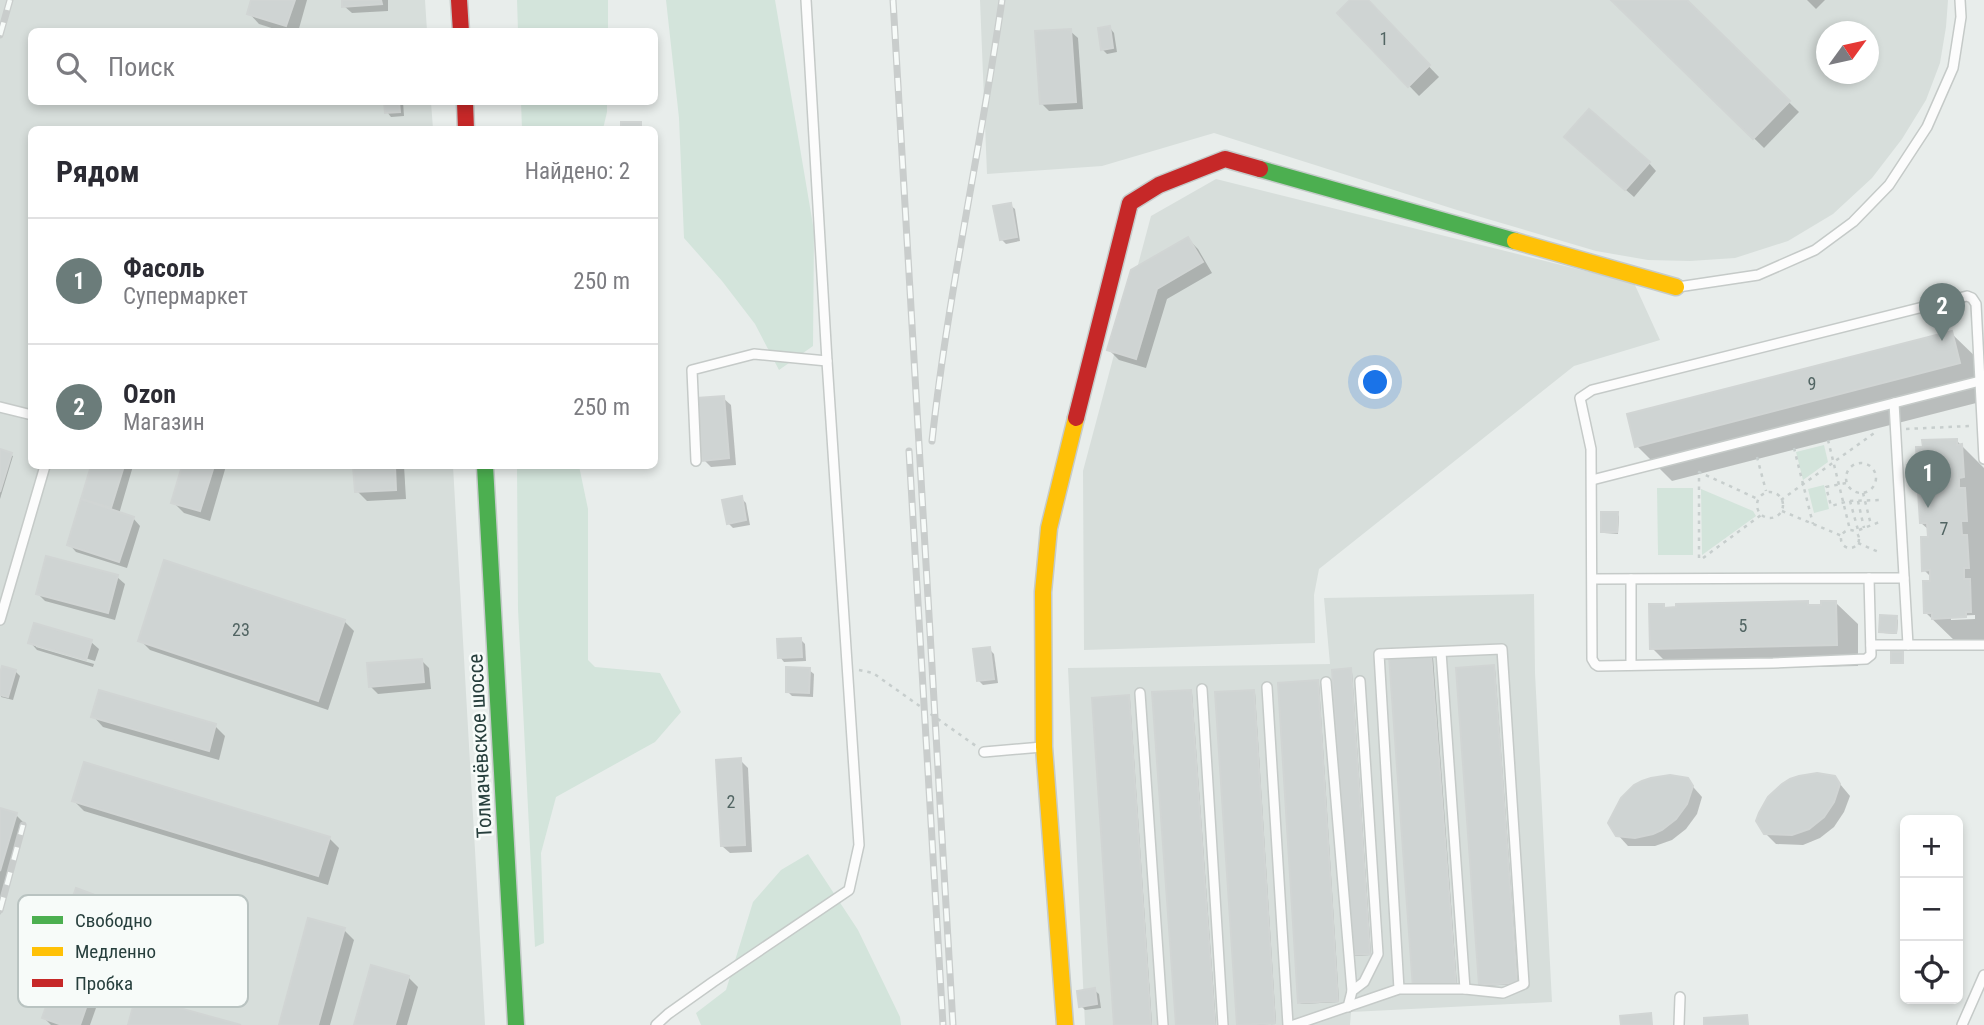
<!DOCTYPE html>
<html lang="ru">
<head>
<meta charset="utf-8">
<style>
	body { margin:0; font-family:"Roboto Condensed",sans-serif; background:#f7f7f7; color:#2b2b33 }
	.controls { position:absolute; right:21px; bottom:21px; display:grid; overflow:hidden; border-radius:10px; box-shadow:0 4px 10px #0003 }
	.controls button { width:63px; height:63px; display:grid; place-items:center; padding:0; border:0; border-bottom:2px solid #e1e1e2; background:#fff; color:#2b2b33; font:35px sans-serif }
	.compass { position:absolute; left:1816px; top:21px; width:63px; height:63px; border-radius:50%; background:#fff; box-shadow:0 4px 10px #0003; rotate:57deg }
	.you { position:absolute; left:1376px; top:383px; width:24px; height:24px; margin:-18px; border:5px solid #fff; border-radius:50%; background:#1a73e8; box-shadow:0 0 0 10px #1a73e833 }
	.badge { display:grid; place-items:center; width:46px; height:46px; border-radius:50%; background:#6b7c7a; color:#fff; font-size:23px; font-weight:700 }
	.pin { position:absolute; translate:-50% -58px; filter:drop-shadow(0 2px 4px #0008) }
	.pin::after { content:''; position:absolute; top:37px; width:24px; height:21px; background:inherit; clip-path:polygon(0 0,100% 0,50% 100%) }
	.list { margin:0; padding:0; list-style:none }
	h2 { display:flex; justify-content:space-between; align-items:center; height:91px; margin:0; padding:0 28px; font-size:30px }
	h2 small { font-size:23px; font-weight:400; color:#7c7c81 }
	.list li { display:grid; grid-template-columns:46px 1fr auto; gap:21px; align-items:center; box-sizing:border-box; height:126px; padding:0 28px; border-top:2px solid #e1e1e2 }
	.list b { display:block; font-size:26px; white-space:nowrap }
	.list p { margin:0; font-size:23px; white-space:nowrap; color:#7c7c81 }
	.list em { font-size:23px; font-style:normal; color:#7c7c81 }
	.icon { flex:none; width:38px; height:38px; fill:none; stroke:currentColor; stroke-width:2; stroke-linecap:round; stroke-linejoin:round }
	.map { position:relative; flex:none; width:1984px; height:1025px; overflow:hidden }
	.search { position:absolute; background:#fff; box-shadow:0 4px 10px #0003; left:28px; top:28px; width:630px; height:77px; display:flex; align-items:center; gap:18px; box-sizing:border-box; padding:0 24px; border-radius:10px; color:#7c7c81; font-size:26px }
	.panel { position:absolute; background:#fff; box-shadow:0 4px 10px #0003; left:28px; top:126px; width:630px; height:343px; border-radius:10px }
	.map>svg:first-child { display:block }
	.built { fill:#d7dedb; fill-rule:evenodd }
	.green { fill:#d3e4db }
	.shadow { fill:#0003; fill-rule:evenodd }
	.building { fill:#cfd4d3; stroke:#d1d5d4; stroke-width:2 }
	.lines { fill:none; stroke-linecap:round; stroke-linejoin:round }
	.lane-casing { stroke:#c5cac8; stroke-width:12 }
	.fast-casing { stroke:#c5cbca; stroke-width:19 }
	.slow-casing { stroke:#c5cbca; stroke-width:19 }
	.jam-casing { stroke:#c5cbca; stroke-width:19 }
	.path { stroke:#c7cecd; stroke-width:2.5; stroke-dasharray:3.5 5; stroke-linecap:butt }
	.lane { stroke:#fcfcfc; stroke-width:9 }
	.fast { stroke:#4caf50; stroke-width:16 }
	.slow { stroke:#ffc107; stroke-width:16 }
	.jam { stroke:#c62828; stroke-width:16 }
	.rail-casing { stroke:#c9cdcc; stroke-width:7 }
	.rail { stroke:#f7fbf9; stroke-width:4.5; stroke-dasharray:13; stroke-linecap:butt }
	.labels { text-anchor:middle; stroke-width:5; stroke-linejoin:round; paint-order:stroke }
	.number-label { font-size:18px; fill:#526563 }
	.street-label { font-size:21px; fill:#273f3d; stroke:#f7fbf9 }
	.key { fill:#f7fbf9; stroke:#b9c3c1; stroke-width:2 }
	.key-label { font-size:19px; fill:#273f3d }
</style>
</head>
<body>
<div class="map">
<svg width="1984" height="1025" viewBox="0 0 1984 1025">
	<rect width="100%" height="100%" fill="#e8edeb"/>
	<g class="built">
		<polygon points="0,0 425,0 427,31 32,32 32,102 431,102 433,129 32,130 32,466 453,466 485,1025 0,1025"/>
		<path d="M980,0H1948L1946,27L1940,63L1926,100L1902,139L1872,178L1833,214L1788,241L1735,258L1690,261L1648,260L1596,251L1457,210L1214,133L1102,166L987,174ZM1826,32H1868V74H1826Z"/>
		<polygon points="1216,179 1634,283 1660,340 1574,366 1319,569 1314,595 1315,643 1084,650 1083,471 1151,216"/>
		<polygon points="1534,594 1535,673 1552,1002 1351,1012 1350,1025 1085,1025 1068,668 1330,664 1324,598"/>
	</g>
	<g class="green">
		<polygon points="517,0 608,0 608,31 518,31"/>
		<polygon points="666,0 775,0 814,231 813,346 779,370 755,324 722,281 684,238 679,118"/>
		<polygon points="521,102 607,102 607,112 603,129 522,129"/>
		<polygon points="1824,445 1828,462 1803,480 1796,452"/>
		<polygon points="517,466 579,466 588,509 588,660 595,667 660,673 681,712 655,742 556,797 541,853 544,943 535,947 518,609"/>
		<polygon points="1824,485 1829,509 1814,513 1808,489"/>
		<polygon points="1657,488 1693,488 1693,555 1658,555"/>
		<polygon points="1701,489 1753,511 1756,516 1702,555"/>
		<polygon points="808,854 858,930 900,1017 901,1025 701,1025 696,1013 726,990 753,902 781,870"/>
	</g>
	<g class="shadow">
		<polygon points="253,0 307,0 298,32 284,32 259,24 249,13"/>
		<polygon points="344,0 388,0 388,11 352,13 344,6"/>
		<polygon points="1352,0 1365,0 1439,77 1419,96 1339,13"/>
		<polygon points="1613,0 1684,0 1799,112 1764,148"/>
		<polygon points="1807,0 1825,0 1816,9"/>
		<polygon points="1110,28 1114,33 1117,52 1107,54 1102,49"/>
		<polygon points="1070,31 1078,38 1083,109 1049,111 1042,104"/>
		<polygon points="386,102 403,102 404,116 391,117 387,112"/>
		<polygon points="1574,144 1649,163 1656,171 1634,197"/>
		<polygon points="1010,205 1015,209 1020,241 1006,244 1001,239"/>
		<polygon points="1188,239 1198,249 1212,273 1167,299 1146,368 1119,360 1109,350"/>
		<polygon points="1951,333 1984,365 1984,401 1672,481 1637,446"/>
		<polygon points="723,398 731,405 736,465 711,467 704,460"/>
		<path d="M1956,440L1984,468V646L1955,641L1926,613L1932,578L1924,570L1930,538L1929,530L1921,523L1927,486L1919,479ZM1975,615V619L1951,620V616Z"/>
		<polygon points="0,451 13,456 0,499"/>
		<polygon points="93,466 133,466 119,514 133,518 140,526 127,568 76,552 69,544"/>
		<polygon points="184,466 226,466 210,521 184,513 173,502"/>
		<polygon points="355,466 404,466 406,499 367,501 357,491"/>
		<polygon points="741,498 746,503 750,525 733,528 728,523"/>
		<polygon points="1617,514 1619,516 1618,534 1604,533 1603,531"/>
		<polygon points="117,577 125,584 115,620 45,601 38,594"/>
		<polygon points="1807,603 1811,607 1823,606 1836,603 1858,624 1858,666 1674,670 1652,648 1663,605 1667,609"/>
		<polygon points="1896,618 1898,620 1897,634 1883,633 1881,631"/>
		<polygon points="344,621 354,631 328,710 150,650 140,640"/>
		<polygon points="800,639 805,644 806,661 784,662 780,657"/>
		<path d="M30,642H91L99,649L93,667L37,650ZM36,643L95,661L94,664L36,647Z"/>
		<polygon points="989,649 994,654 998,683 983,685 978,680"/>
		<polygon points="1431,655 1433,657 1457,986 1417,989"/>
		<polygon points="422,661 429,668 431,689 378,694 370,686"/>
		<polygon points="1493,667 1495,669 1518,984 1482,986 1480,984"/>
		<polygon points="809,670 814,674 813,697 792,696 787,691"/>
		<polygon points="1350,670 1352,672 1371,955 1355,956 1353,954"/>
		<polygon points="15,671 20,676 13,700 1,697 0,680"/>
		<polygon points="1317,682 1319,684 1339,1002 1301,1004 1299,1002"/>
		<polygon points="1190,691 1192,693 1216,1025 1178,1025"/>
		<polygon points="1253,691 1255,693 1276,1024 1239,1025 1217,694"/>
		<polygon points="1129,697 1130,699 1152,1025 1116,1025"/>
		<polygon points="93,716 215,726 225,736 219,760 103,727"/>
		<polygon points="740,760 748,768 752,852 730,853 722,846"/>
		<polygon points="1835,778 1850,796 1844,812 1834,827 1820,838 1803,845 1776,844 1765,833"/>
		<polygon points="1687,780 1702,797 1697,814 1686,829 1672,840 1655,846 1628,846 1618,835"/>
		<polygon points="74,801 329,838 339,848 328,885 84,811"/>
		<polygon points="0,810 16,815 26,825 0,915"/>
		<polygon points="344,930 354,940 330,1025 281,1025"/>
		<polygon points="408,977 418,987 407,1025 356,1025"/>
		<polygon points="1094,990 1099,994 1101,1008 1085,1010 1081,1006"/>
		<polygon points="88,1001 96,1008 90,1025 51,1025 44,1018"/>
	</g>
	<g class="building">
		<polygon points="251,0 295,0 286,26 247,14"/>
		<polygon points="342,0 381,0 382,4 342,7"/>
		<polygon points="1350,0 1368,0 1430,65 1408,87 1337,13"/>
		<polygon points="1611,0 1687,0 1790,101 1753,139"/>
		<polygon points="1110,26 1113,48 1101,50 1098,28"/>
		<polygon points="1071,29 1076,102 1040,104 1035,31"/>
		<polygon points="384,102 399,102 400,112 385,113"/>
		<polygon points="1589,109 1650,162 1625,190 1564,137"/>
		<rect x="621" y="122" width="20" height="8"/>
		<polygon points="1011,203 1017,237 1000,240 993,206"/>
		<polygon points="1188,237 1203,262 1157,289 1136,359 1107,350 1131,270"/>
		<polygon points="1952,331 1960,363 1635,447 1627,414"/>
		<polygon points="724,396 729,458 702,461 697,398"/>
		<polygon points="1957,439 1957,445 1962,444 1964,477 1959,478 1959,488 1965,488 1967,521 1961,521 1962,535 1967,535 1969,568 1964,568 1964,579 1970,579 1971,612 1966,612 1966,617 1932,619 1932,613 1924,613 1923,581 1930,581 1930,570 1922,571 1921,537 1928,537 1927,523 1920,523 1918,491 1925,490 1925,479 1918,480 1916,447 1923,447 1922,440"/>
		<polygon points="0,449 12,453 0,492"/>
		<polygon points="91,466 124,466 111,508 81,499"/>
		<polygon points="182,466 214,466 200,511 171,503"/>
		<polygon points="353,466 395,466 396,490 355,492"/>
		<polygon points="742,496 746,520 727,524 722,500"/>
		<polygon points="81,499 134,517 119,562 67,545"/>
		<polygon points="1601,512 1618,512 1617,532 1601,532"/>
		<polygon points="46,556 118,575 108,613 36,594"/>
		<polygon points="164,560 345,620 318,701 138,641"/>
		<polygon points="1808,601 1808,605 1821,605 1821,601 1836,601 1837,645 1650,649 1649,604 1664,604 1664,608 1676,607 1676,604"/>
		<polygon points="1880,615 1897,616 1896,633 1879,632"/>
		<polygon points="34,623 92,640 86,660 28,643"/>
		<polygon points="801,638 802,657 778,658 777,639"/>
		<polygon points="990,647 994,679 977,681 973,649"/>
		<rect x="1891" y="652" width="12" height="11"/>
		<polygon points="1431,653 1456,985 1413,988 1389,656"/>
		<polygon points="422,659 424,682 369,687 367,663"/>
		<polygon points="1494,665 1517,983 1479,985 1456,668"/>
		<polygon points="2,666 16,670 8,697 0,695 0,674"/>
		<polygon points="786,667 810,668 809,693 786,692"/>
		<polygon points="1351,668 1370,954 1351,955 1332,670"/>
		<polygon points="1318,680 1338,1001 1298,1003 1278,683"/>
		<polygon points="99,690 216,724 209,751 91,717"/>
		<polygon points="1191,690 1215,1025 1176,1025 1152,692"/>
		<polygon points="1254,690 1275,1023 1237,1025 1215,692"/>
		<polygon points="1129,695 1151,1025 1114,1025 1092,698"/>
		<polygon points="741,758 745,845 721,846 716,760"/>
		<polygon points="84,762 330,837 318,876 72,801"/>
		<polygon points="1817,773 1835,776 1840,784 1834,802 1824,817 1809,829 1792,835 1764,834 1756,821 1759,813 1768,797 1782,784 1790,779 1799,776"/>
		<polygon points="1670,775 1688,778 1693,786 1687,804 1676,819 1662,830 1653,834 1635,838 1616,836 1608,823 1621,798 1634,785 1642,781 1651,778"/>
		<polygon points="0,808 17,813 0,871"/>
		<polygon points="76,888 106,899 89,948 59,937"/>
		<polygon points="308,918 345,928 318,1025 279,1025"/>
		<polygon points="371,965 409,976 395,1025 354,1025"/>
		<polygon points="53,987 89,999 80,1025 62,1025 42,1018"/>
		<polygon points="1095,988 1097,1004 1079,1007 1077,991"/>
		<polygon points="136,996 241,1025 128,1025"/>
		<polygon points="1651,1013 1652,1025 1621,1025 1620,1016"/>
		<polygon points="1747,1015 1748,1025 1704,1025 1704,1018"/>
	</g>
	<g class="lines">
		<defs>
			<g id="lane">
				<polyline points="1678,287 1758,275 1815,250 1853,222 1889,185 1927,127 1953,68 1961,17 1960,0"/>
				<polyline points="1894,403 1908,645"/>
				<polyline points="0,407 32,415"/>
				<polyline points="696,461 692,370 754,354 827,361"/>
				<polyline points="1592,480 1980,381"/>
				<polyline points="1869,578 1904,578"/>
				<polyline points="1592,579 1869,578 1871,655 1866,659 1773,663 1598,666 1595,664 1592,659 1591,449 1580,398 1592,390 1967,296 1972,298 1976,304 1984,459"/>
				<polyline points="1631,579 1631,665"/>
				<polyline points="0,620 45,466"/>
				<polyline points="1871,645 1984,645"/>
				<polyline points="1441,652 1465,989"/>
				<polyline points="1326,682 1352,991"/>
				<polyline points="1267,687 1288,1025"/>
				<polyline points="1202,689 1223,1025"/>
				<polyline points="1140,693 1163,1025"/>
				<polyline points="984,752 1042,747"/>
				<polyline points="1348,1007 1352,991 1364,982 1378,954 1360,681"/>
				<polyline points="656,1025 668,1014 713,982 849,890 859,845 827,361 806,0"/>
				<polyline points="1294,1025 1399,989 1465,989 1503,993 1524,984 1502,649 1379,654 1399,989"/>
				<polyline points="1679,1025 1680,997"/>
				<polyline points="1962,1025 1984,975"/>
			</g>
			<g id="fast">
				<polyline points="1260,169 1515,241"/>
				<polyline points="485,466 516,1025"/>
			</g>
			<g id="slow">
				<polyline points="1515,241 1676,287"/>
				<polyline points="1065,1025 1044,747 1043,592 1049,528 1076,418"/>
			</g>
			<g id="jam">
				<polyline points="459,0 461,32"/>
				<polyline points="465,102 466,130"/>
				<polyline points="1076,418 1130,203 1159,185 1225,159 1260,169"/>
			</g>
		</defs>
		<use href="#lane" class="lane-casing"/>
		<use href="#fast" class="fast-casing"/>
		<use href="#slow" class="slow-casing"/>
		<use href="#jam" class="jam-casing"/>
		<g class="path">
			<polyline points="1906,429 1969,426"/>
			<polyline points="1828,440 1850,530"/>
			<polyline points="1794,448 1813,524"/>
			<polyline points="1757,457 1766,491"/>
			<circle cx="1861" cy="478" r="15"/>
			<polyline points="1846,483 1826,487 1831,506 1849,501 1881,500"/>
			<circle cx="1770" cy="505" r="13"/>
			<polyline points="1863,493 1871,525"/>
			<polyline points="1781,500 1877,431"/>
			<polyline points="1850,501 1858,530"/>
			<polyline points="1858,501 1864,528"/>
			<polyline points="1782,511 1842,536"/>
			<polyline points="1859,530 1882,521"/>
			<circle cx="1850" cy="539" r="9"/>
			<polyline points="1858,543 1881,553"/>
			<polyline points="1699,558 1699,472 1758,499"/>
			<polyline points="1703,558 1761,515"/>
			<polyline points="859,670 873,673 976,746"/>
		</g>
		<use href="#lane" class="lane"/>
		<use href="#fast" class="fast"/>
		<use href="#slow" class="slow"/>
		<use href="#jam" class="jam"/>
		<defs>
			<g id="rail">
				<polyline points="893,0 953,1025"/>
				<polyline points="0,35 10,0"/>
				<path d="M932,441C948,293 981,147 1002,0"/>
				<polyline points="909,451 943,1025"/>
				<polyline points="0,910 23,825"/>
			</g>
		</defs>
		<use href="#rail" class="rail-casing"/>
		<use href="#rail" class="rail"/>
	</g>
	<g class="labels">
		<g class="number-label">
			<text x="1384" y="45">1</text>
			<text x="1812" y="390">9</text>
			<text x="1944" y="535">7</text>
			<text x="1743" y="632">5</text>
			<text x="241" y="636">23</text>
			<text x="731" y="808">2</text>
		</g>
		<g class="street-label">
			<text transform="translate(480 746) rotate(-93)" y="7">Толмачёвское шоссе</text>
		</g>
	</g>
	<rect x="18" y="895" width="230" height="112" rx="10" class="key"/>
	<rect x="32" y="916" width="31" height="8" fill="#4caf50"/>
	<rect x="32" y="947" width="31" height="9" fill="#ffc107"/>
	<rect x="32" y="979" width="31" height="8" fill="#c62828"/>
	<g class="key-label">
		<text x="75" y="927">Свободно</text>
		<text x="75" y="958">Медленно</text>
		<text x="75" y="990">Пробка</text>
	</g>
</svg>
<div class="controls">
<button>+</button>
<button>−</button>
<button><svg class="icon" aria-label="locate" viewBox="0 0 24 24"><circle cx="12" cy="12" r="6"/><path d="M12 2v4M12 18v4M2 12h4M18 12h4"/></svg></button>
</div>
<svg class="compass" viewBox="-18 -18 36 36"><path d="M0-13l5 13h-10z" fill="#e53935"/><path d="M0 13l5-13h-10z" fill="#7c7c81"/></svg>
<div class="you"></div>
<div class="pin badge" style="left:1928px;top:508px">1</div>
<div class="pin badge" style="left:1942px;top:341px">2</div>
<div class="search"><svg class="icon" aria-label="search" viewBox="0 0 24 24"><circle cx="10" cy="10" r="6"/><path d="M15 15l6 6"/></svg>Поиск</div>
<section class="panel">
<h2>Рядом<small>Найдено: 2</small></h2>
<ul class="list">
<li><span class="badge">1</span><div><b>Фасоль</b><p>Супермаркет</p></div><em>250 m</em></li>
<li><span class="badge">2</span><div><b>Ozon</b><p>Магазин</p></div><em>250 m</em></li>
</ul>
</section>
</div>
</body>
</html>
